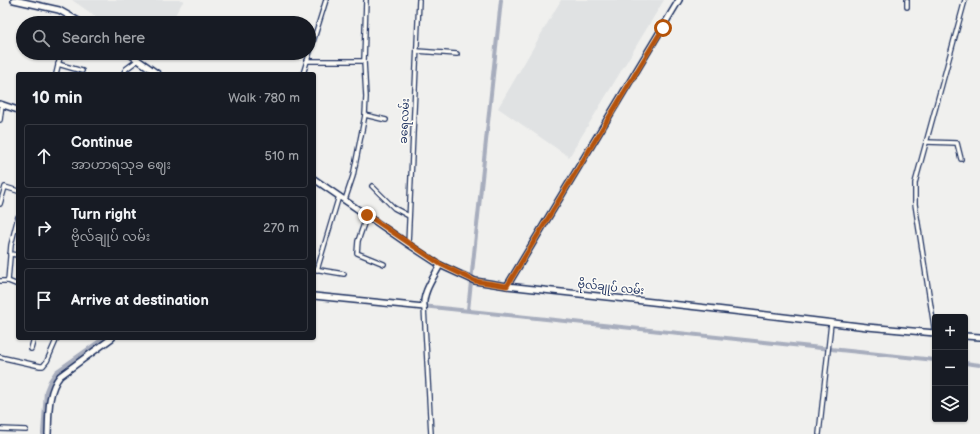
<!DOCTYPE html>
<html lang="en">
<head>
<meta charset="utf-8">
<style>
	body { margin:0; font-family:"Balsamiq Sans","Noto Sans Myanmar",sans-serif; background:#242831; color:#f1f3f6 }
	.controls { position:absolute; right:12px; bottom:12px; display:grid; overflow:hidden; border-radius:4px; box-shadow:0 1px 3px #0004 }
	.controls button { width:36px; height:36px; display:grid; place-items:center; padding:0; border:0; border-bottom:1px solid #363941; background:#171b24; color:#f1f3f6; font:20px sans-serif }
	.stop { position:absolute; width:12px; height:12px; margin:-9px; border:3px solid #b45309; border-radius:50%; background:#fff }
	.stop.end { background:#b45309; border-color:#fff; box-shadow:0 1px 4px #0008 }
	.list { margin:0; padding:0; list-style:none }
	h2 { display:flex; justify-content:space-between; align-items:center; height:52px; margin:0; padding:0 16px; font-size:17px }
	h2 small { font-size:13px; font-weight:400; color:#9ea1a6 }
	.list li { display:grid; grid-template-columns:26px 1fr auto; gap:12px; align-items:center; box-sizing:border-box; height:64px; margin:0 8px 8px; padding:0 8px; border:1px solid #363941; border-radius:4px }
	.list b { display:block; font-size:15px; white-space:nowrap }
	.list p { margin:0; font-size:13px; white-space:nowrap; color:#9ea1a6 }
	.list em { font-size:13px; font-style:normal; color:#9ea1a6 }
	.icon { flex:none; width:22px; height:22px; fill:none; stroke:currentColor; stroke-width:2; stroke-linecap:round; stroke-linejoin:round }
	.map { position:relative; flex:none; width:980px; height:434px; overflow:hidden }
	.search { position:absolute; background:#171b24; box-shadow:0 1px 3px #0004; left:16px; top:16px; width:300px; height:44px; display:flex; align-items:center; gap:10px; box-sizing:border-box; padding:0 14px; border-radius:22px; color:#9ea1a6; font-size:15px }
	.panel { position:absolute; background:#171b24; box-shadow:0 1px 3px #0004; left:16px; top:72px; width:300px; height:268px; border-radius:4px }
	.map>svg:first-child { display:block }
	.built { fill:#e0e2e3 }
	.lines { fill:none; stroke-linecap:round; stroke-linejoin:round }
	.canal { stroke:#a7adbd; stroke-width:4 }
	.street-casing { stroke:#1b2f5e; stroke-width:6 }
	.secondary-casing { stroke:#1b2f5e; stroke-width:8 }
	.street { stroke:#fdfcf7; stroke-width:3.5 }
	.secondary { stroke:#fdfcf7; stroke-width:5 }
	.route { stroke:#b45309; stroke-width:5 }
	.labels { text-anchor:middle; stroke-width:3; stroke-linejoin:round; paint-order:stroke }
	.street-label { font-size:11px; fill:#1b2f5e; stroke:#fdfcf7 }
</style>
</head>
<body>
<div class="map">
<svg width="980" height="434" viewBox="0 0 980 434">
	<rect width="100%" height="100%" fill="#f0f0ee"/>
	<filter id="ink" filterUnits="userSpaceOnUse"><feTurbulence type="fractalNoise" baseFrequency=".025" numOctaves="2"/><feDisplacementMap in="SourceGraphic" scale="8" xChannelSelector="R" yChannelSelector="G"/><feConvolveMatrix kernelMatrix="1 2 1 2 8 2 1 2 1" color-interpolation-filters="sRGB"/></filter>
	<g filter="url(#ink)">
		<g class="built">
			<polygon points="72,0 184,0 170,23 105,23"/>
			<polygon points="561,0 664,0 569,157 498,108"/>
		</g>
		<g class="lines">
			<g class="canal">
				<polyline points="422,306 935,360"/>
				<polyline points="468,310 501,0"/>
				<polyline points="965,363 980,365"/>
				<polyline points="43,434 46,391 50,381 56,372 104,338"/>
			</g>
			<defs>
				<g id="street">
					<polyline points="907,0 907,7"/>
					<polyline points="70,23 72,17"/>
					<polyline points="417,51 457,54"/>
					<polyline points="307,61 364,61"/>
					<polyline points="58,64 82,71"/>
					<polyline points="56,74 61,53"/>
					<polyline points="123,74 126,69 138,60"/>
					<polyline points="303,74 326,0"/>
					<polyline points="365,115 386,120"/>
					<polyline points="0,120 2,104"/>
					<polyline points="926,142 957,143 961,159"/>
					<polyline points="372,186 394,208 409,216"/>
					<polyline points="345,200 353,176 365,115 366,97 364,61 366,0"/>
					<polyline points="0,204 5,187 18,191"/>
					<polyline points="367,215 358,241 357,253 384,264"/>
					<polyline points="408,244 419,0"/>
					<polyline points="10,254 18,255"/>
					<polyline points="314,269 344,274"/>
					<polyline points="317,270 339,196"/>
					<polyline points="0,281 8,281 18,285"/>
					<polyline points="8,281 11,245 18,217"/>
					<polyline points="424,307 431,434"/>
					<polyline points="935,333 917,217 915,204 915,183 965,0"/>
					<polyline points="31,349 34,338"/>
					<polyline points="0,357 40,366 43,366 47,361 57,338"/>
					<polyline points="0,429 26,430"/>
					<polyline points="819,434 831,323"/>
				</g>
				<g id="secondary">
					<polyline points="14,0 59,10 82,23"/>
					<polyline points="128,53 158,74"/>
					<polyline points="0,104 18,110"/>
					<polyline points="314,179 408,244 440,265 475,281 507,286 716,309 867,327 935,333"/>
					<polyline points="507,286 679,0"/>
					<polyline points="314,296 424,307"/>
					<path d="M424,307C422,293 434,277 440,265"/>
					<polyline points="965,336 980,337"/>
					<path d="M48,434C49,415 47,392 60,376L112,338"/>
				</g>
			</defs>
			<use href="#street" class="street-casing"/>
			<use href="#secondary" class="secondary-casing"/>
			<use href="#street" class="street"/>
			<use href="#secondary" class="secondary"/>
		</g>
	</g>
	<g class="lines" filter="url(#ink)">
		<polyline class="route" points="367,215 440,264 475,281 507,286 663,28"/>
	</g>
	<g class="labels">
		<g class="street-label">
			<text transform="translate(404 121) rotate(-87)" y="4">ခရေလမ်း</text>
			<text transform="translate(611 287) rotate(6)" y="4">ဗိုလ်ချုပ် လမ်း</text>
		</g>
	</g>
</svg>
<div class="controls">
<button>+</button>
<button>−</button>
<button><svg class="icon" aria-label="layers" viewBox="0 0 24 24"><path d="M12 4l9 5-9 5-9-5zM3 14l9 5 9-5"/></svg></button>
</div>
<div class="stop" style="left:663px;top:28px"></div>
<div class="stop end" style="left:367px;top:215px"></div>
<div class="search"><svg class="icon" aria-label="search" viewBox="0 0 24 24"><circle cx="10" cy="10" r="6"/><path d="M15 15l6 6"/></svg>Search here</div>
<section class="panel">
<h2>10 min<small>Walk · 780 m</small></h2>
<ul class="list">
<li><svg class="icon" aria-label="ahead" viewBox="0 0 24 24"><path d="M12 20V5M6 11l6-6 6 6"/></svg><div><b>Continue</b><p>အာဟာရသုခ ဈေး</p></div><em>510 m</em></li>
<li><svg class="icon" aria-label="right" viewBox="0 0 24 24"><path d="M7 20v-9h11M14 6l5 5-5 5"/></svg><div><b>Turn right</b><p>ဗိုလ်ချုပ် လမ်း</p></div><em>270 m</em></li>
<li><svg class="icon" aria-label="arrive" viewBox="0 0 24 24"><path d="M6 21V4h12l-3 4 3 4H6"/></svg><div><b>Arrive at destination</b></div></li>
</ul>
</section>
</div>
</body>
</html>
